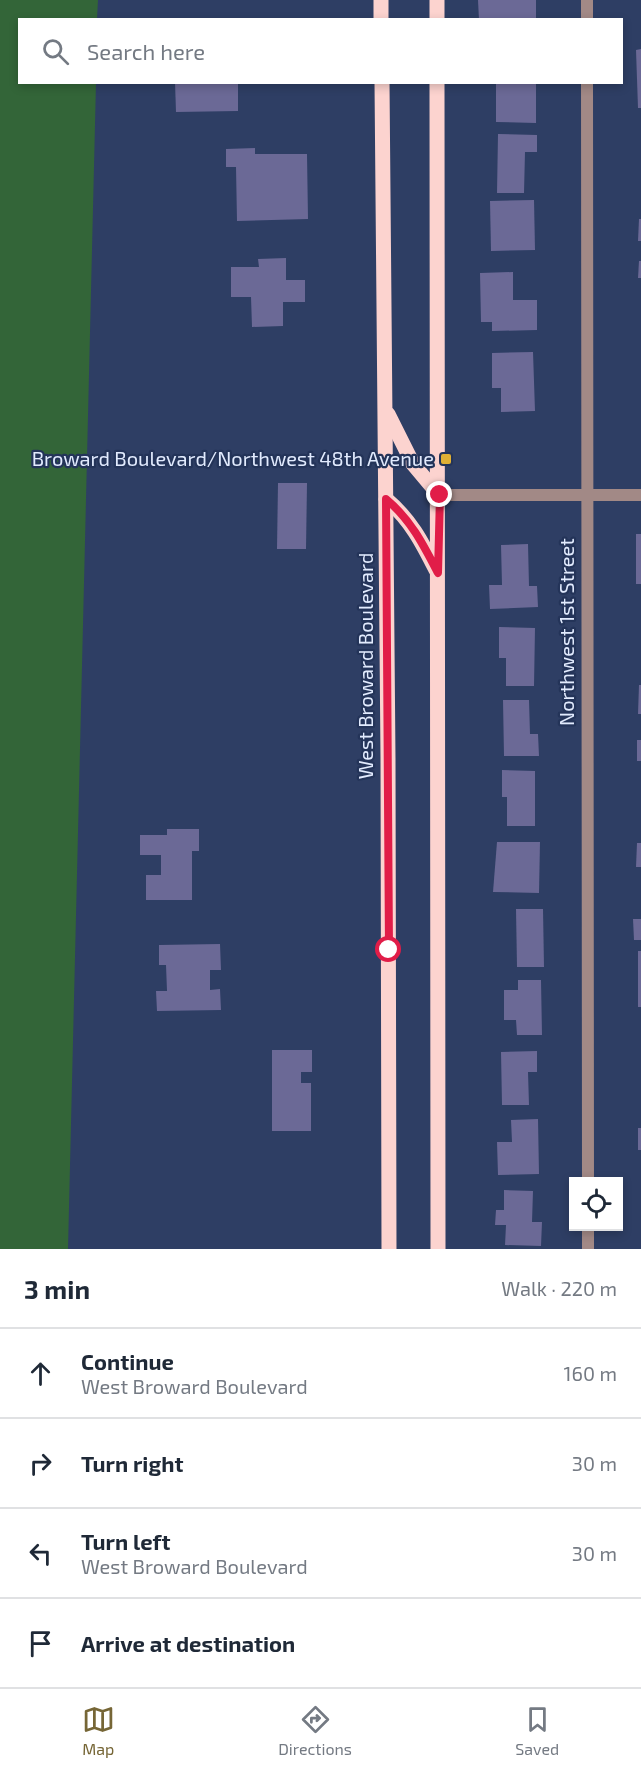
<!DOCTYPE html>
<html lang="en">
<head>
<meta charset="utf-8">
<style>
	body { margin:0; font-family:"Exo 2",sans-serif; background:#f2f2f3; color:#1f2937 }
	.controls { position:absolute; right:18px; bottom:18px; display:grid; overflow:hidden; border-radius:0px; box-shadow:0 3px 9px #0003 }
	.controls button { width:54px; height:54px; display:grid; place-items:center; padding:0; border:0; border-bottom:2px solid #e0e1e3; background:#fff; color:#1f2937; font:30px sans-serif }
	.stop { position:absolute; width:18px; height:18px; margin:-14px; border:4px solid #e11d48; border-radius:50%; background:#fff }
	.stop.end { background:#e11d48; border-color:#fff; box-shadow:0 2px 6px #0008 }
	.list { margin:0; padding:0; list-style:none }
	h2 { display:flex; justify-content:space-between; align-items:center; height:78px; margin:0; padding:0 24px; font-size:26px }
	h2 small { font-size:20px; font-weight:400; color:#747a83 }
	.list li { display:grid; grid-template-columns:39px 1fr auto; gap:18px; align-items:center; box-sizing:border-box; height:90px; padding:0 24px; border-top:2px solid #e0e1e3 }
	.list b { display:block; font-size:22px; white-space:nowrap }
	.list p { margin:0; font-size:20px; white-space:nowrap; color:#747a83 }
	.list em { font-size:20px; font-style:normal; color:#747a83 }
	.icon { flex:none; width:33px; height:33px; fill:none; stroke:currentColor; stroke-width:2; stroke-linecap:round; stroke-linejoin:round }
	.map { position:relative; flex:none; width:641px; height:1249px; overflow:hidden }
	.search { position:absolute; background:#fff; box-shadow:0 3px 9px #0003; left:18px; right:18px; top:18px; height:66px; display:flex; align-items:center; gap:15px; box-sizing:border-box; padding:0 21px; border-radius:0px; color:#747a83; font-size:22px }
	.sheet { height:438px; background:#fff }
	nav { display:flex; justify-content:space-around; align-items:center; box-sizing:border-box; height:84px; border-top:2px solid #e0e1e3; background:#fff; font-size:16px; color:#747a83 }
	nav a { display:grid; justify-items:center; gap:3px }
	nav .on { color:#766636 }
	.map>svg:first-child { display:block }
	.green { fill:#336538 }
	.building { fill:#6b6996 }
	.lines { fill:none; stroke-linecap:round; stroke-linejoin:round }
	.street { stroke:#a28986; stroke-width:12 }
	.primary { stroke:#fcd3cf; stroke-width:15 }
	.route { stroke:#e11d48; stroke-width:8 }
	.poi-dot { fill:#e0b034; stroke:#243459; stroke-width:2 }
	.labels { text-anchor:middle; stroke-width:4.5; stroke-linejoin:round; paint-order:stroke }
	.poi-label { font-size:20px; fill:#e2ebfe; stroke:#243459; text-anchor:end }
	.street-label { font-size:20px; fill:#e2ebfe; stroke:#243459 }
</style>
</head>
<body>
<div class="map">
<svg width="641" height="1249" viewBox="0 0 641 1249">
	<rect width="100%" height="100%" fill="#2e3e64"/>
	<polygon class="green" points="0,0 98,0 97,19 20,20 20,82 96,83 68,1249 0,1249"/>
	<g class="building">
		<polygon points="478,0 536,0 536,20 479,20"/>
		<polygon points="641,49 641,108 638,108 636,50"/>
		<polygon points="175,82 238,82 238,111 176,112"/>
		<polygon points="496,82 536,82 536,123 496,122"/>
		<polygon points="498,134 537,135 537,152 525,152 524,193 497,193"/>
		<polygon points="255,148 255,154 307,154 308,219 237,221 236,167 226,167 226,149"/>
		<polygon points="534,200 535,250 491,251 490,201"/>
		<polygon points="639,219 641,219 641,241 638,241"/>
		<polygon points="286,258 286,280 305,280 305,302 283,302 283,326 252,327 251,297 231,297 231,267 259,267 258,259"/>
		<polygon points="639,261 641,261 641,278 638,278"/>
		<polygon points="513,272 513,300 537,300 537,330 492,331 492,322 481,322 480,273"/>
		<polygon points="533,352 535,411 501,412 501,388 492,388 492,353"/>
		<polygon points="278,483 307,483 306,549 277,549"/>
		<rect x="636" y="534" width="5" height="50"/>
		<polygon points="528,544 529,586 537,586 538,607 490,609 489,585 502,585 501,545"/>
		<polygon points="499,627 535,628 534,686 506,686 506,658 499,658"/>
		<polygon points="639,685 641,685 641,714 638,714"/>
		<polygon points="503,700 529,700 530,734 538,734 539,756 504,756"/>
		<rect x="637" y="740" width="4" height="21"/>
		<polygon points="502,770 535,771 535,826 507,826 507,797 502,797"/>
		<polygon points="167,829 199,829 199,851 192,851 192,900 146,900 146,875 161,875 161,855 140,855 140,835 167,835"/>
		<polygon points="497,842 540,842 539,893 493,892"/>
		<polygon points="637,843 641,843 641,867 636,867"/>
		<polygon points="516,909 543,909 544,967 517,967"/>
		<polygon points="633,919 641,919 641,940 634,940"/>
		<polygon points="220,944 221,970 210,970 210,990 220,989 221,1010 157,1011 156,991 167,991 166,965 159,965 159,945"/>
		<rect x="638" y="951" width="3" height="56"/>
		<polygon points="518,980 541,980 542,1035 517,1035 516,1020 504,1020 504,990 518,990"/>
		<polygon points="272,1050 312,1050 312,1072 301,1072 301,1083 311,1083 311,1131 272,1131"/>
		<polygon points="537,1051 537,1072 528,1072 529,1105 502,1105 501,1052"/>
		<polygon points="538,1119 539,1174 498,1175 497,1142 512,1142 511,1120"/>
		<rect x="638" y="1128" width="3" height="22"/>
		<polygon points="504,1190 533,1191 532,1222 542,1222 541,1246 505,1245 506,1225 495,1225 496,1210 504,1210"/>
	</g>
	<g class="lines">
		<g class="street">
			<polyline points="587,0 587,20"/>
			<polyline points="587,82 588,1182"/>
			<polyline points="439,495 641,495"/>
			<polyline points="588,1226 588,1249"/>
		</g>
		<g class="primary">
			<polyline points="381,0 381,20"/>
			<polyline points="437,0 437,20"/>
			<polyline points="382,82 388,758 389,1249"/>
			<polyline points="437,82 438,1249"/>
			<polyline points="388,414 413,464 439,495"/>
			<path d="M386,499C410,519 422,542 436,570"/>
		</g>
	</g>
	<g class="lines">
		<path class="route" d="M389,950L386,499C411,520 423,544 438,573L440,495"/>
	</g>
	<rect class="poi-dot" x="440" y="453" width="12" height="12" rx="3"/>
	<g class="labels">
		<g class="poi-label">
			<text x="434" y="466">Broward Boulevard/Northwest 48th Avenue</text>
		</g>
		<g class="street-label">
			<text transform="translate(567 632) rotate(-90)" y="7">Northwest 1st Street</text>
			<text transform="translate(366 666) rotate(-90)" y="7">West Broward Boulevard</text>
		</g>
	</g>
</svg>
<div class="controls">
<button><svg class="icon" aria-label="locate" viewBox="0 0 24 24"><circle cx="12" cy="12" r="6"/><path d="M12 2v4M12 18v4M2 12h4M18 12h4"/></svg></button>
</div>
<div class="stop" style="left:389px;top:950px"></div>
<div class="stop end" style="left:440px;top:495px"></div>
<div class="search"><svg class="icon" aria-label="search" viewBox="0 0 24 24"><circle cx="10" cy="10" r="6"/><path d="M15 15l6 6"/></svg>Search here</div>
</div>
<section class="sheet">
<h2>3 min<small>Walk · 220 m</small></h2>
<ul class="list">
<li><svg class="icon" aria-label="ahead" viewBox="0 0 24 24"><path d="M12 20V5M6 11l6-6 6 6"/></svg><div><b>Continue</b><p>West Broward Boulevard</p></div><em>160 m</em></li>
<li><svg class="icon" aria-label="right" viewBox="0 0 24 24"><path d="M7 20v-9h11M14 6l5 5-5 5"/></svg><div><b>Turn right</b></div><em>30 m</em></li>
<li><svg class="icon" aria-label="left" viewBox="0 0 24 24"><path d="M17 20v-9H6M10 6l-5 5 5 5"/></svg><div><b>Turn left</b><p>West Broward Boulevard</p></div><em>30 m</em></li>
<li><svg class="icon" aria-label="arrive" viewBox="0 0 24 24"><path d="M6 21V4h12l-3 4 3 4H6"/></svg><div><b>Arrive at destination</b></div></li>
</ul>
</section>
<nav>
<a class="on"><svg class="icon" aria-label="map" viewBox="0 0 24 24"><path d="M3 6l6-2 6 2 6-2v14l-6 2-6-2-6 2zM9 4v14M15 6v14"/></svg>Map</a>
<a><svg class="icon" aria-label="directions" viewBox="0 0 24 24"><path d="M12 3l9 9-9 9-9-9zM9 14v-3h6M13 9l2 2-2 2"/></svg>Directions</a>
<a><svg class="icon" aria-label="saved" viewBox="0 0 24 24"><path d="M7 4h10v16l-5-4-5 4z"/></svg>Saved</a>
</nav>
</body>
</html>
